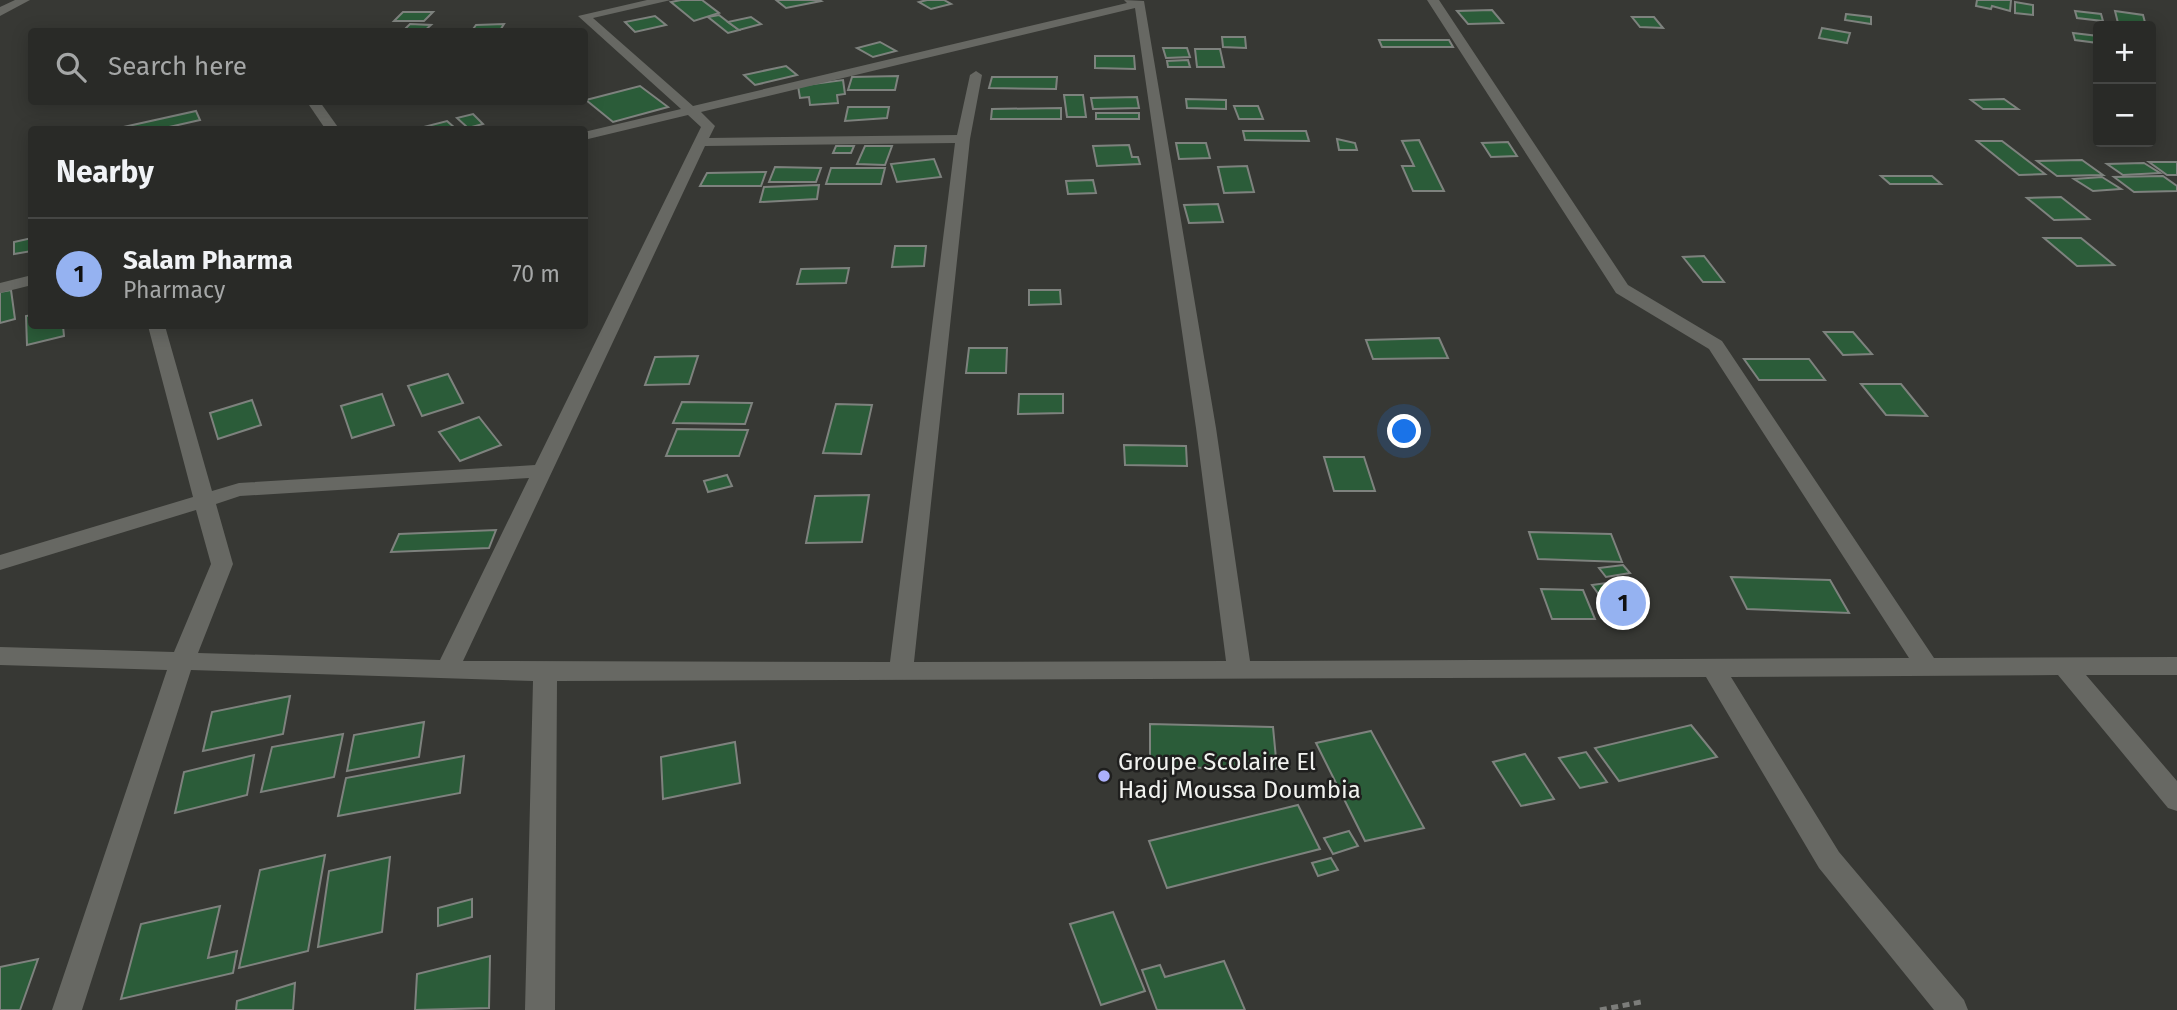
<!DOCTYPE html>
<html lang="en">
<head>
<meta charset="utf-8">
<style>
	body { margin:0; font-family:"Fira Sans",sans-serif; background:#353633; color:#f1f3f6 }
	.controls { position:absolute; right:21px; top:21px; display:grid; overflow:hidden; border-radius:7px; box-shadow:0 4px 18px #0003 }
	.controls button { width:63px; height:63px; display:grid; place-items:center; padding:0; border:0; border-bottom:2px solid #454644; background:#292a27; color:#f1f3f6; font:35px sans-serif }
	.you { position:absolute; left:1405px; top:432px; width:24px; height:24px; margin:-18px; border:5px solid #fff; border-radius:50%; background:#1a73e8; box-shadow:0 0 0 10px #1a73e833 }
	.badge { display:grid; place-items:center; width:46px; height:46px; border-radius:50%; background:#95b2f1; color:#111; font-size:23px; font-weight:700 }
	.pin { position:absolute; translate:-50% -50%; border:4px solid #fff; box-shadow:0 2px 7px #0006 }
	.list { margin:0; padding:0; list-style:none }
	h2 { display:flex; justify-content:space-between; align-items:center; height:91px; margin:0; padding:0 28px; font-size:30px }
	h2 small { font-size:23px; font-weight:400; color:#a5a7a7 }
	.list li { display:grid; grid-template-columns:46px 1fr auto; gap:21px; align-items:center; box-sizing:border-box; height:112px; padding:0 28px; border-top:2px solid #454644 }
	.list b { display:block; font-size:26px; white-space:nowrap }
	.list p { margin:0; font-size:23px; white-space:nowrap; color:#a5a7a7 }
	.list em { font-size:23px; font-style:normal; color:#a5a7a7 }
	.icon { flex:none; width:38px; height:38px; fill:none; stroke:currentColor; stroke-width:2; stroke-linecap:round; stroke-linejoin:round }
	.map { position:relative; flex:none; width:2177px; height:1010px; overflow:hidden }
	.search { position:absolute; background:#292a27; box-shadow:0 4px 18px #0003; left:28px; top:28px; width:560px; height:77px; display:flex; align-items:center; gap:18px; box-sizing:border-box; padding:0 24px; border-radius:7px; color:#a5a7a7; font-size:26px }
	.panel { position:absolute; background:#292a27; box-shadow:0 4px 18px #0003; left:28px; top:126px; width:560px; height:203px; border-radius:7px }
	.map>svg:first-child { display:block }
	.building { fill:#2b5c39; stroke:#7e827e; stroke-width:2 }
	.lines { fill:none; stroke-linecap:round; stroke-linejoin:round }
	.path { stroke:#7c7d7a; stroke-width:5; stroke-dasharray:7 4.5; stroke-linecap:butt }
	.minor { fill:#676863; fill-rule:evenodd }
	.poi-dot { fill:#abaffb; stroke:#1f1f1e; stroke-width:2.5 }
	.labels { text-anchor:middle; stroke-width:5; stroke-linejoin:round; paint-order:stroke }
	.near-poi-label { font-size:24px; fill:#f1f2ef; stroke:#1f1f1e; text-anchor:start }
</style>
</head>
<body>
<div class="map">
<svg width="2177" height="1010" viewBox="0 0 2177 1010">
	<rect width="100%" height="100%" fill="#373834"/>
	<g class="building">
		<polygon points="681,0 702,0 719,13 694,21 671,2"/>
		<polygon points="776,0 819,0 821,1 786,8"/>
		<polygon points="927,0 944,0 951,4 931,9 919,2"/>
		<polygon points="1977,0 2011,0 2010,11 1992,6 1991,9 1976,6"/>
		<polygon points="2015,2 2033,5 2033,15 2015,13"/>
		<polygon points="1492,10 1503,23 1468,24 1457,11"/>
		<polygon points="2075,11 2101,14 2103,21 2077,18"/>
		<polygon points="2115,11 2143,15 2146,26 2118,23"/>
		<polygon points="403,12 433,12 424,21 394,21"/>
		<polygon points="1846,14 1871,17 1871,24 1845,20"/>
		<polygon points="719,15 728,22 739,30 728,33 708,17"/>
		<polygon points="655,16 666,25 635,32 625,22"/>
		<polygon points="751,17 761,24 739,30 728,22"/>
		<polygon points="1632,17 1654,17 1663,28 1640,27"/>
		<polygon points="410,24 431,25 423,32 402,32"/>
		<polygon points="504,24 499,32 471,32 476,25"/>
		<polygon points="1822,28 1850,33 1847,43 1819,38"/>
		<polygon points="2073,33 2098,36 2098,43 2075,40"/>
		<polygon points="1222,37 1245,37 1246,48 1223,47"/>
		<polygon points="1379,40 1449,40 1453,47 1382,47"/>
		<polygon points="880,42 896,51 873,57 857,48"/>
		<polygon points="1163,48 1187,48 1190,57 1166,58"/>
		<polygon points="1195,49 1220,49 1224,67 1197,67"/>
		<polygon points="1095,56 1134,56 1135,69 1095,68"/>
		<polygon points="1188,60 1190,67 1168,67 1167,61"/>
		<polygon points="786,66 797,75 755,85 744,75"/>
		<polygon points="898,76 895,90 848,90 852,77"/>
		<polygon points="992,77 1057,77 1056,89 989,88"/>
		<polygon points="843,80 845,94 837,95 838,103 810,105 809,97 800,98 798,86"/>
		<polygon points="640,86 668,107 613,122 586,100"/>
		<polygon points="1064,95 1083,95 1086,117 1067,117"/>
		<polygon points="1137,97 1139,108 1093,109 1091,98"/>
		<polygon points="1186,99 1226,100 1226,109 1187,108"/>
		<polygon points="2004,99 2018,109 1983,109 1971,100"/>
		<polygon points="1234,106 1258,106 1263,119 1239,119"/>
		<polygon points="848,107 889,107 887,118 845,121"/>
		<polygon points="1061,108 1061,119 991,119 992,109"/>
		<polygon points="196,111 200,120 156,130 119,128"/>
		<rect x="1096" y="113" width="43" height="6"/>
		<polygon points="473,114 483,124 468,128 457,118"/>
		<polygon points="447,121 456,129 420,128"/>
		<polygon points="1243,131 1306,131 1309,141 1245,140"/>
		<polygon points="1337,139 1355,143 1357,150 1339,150"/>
		<polygon points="1419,140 1444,191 1413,191 1402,166 1414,166 1402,141"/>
		<polygon points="1977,141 2002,141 2045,174 2019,175"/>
		<polygon points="1508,142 1517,156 1491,157 1482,143"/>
		<polygon points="1176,143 1206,143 1210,158 1179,159"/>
		<polygon points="1129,145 1132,157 1138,157 1140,164 1097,166 1093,146"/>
		<polygon points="836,146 854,146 851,153 833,153"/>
		<polygon points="865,146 892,146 885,165 857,164"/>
		<polygon points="934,159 941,177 897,182 891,164"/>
		<polygon points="2082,160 2103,175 2057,176 2037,161"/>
		<polygon points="2149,162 2177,162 2177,175 2167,175"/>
		<polygon points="2144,163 2160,173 2123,175 2107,164"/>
		<polygon points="1247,166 1254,192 1224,193 1218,167"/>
		<polygon points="775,167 821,168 816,182 769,182"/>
		<polygon points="831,168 885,168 881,184 826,184"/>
		<polygon points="766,172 761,186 700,186 707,173"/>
		<polygon points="1881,176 1932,176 1941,184 1890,184"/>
		<polygon points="2163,176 2177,186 2177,191 2134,192 2114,177"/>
		<polygon points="2102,177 2121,189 2093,191 2074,179"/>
		<polygon points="1093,180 1096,193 1068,194 1066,181"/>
		<polygon points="819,185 817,199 760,202 764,187"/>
		<polygon points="2061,197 2089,219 2054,220 2027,198"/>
		<polygon points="1218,204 1223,222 1189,223 1184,205"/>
		<polygon points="32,238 32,251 14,254 14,242"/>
		<polygon points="2044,238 2081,238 2114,265 2077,266"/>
		<polygon points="895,246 926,246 924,266 892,267"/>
		<polygon points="1704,256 1724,282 1703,282 1683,257"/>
		<polygon points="849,268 846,283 797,284 801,269"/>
		<polygon points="11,290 15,319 0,323 0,292"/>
		<polygon points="1029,290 1060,290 1061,304 1029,305"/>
		<polygon points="32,315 32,326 63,326 64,336 27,345 26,316"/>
		<polygon points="1824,332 1853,332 1872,354 1843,355"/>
		<polygon points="1439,338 1448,358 1373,359 1366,340"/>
		<polygon points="969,348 1007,348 1006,373 966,373"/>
		<polygon points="698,356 689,384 645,385 655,357"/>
		<polygon points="1744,359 1809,359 1825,380 1759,380"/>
		<polygon points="448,374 463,403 422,416 408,386"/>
		<polygon points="1861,384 1901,384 1927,416 1886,415"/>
		<polygon points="382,394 394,425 352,438 341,406"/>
		<polygon points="1019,394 1063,394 1063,413 1018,414"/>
		<polygon points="252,400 261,425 218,439 210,413"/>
		<polygon points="682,402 752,403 745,424 673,423"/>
		<polygon points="836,404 872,405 861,454 823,453"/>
		<polygon points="479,417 501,445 460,461 439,432"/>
		<polygon points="677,429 748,430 739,456 666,456"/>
		<polygon points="1124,445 1186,446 1187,466 1125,465"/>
		<polygon points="1324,457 1364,457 1375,491 1334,491"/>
		<polygon points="727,475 732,486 708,492 704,481"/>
		<polygon points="869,495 862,542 806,543 815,496"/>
		<polygon points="496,530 489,548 391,552 399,534"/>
		<polygon points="1529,532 1611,534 1622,562 1538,559"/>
		<polygon points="1623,565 1630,573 1606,577 1599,568"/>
		<polygon points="1731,577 1830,580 1849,613 1747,609"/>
		<polygon points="1621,581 1641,609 1612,613 1592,585"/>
		<polygon points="1541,589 1583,590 1595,619 1552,619"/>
		<polygon points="290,696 283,734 203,751 212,712"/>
		<polygon points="424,722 419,757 347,771 354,735"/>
		<polygon points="1150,724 1273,727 1277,769 1150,767"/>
		<polygon points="1691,725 1717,757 1619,781 1595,748"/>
		<polygon points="1371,731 1424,828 1365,841 1316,743"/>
		<polygon points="343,734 334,777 261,792 272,747"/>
		<polygon points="735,742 740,783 663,799 661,757"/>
		<polygon points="1586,752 1607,782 1580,788 1559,758"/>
		<polygon points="1525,754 1554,799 1521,806 1493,762"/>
		<polygon points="254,755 247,795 175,813 184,772"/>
		<polygon points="464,756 460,793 338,816 346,778"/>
		<polygon points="1298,805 1320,849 1167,888 1149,841"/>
		<polygon points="1349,831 1358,846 1333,854 1324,838"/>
		<polygon points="325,855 308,951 239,968 260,870"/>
		<polygon points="390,857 382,932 318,947 329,871"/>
		<polygon points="1331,858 1338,870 1318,876 1312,863"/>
		<polygon points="472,899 472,917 438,926 438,908"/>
		<polygon points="220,906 208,958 237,951 233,973 121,999 141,924"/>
		<polygon points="1113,912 1145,991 1101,1005 1070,924"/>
		<polygon points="490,956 489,1008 415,1010 417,974"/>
		<polygon points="38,959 20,1010 0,1010 0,967"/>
		<polygon points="1224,961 1245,1010 1157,1010 1142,970 1160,965 1165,977"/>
		<polygon points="295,983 293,1010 236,1010 237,1001"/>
	</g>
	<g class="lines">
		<polyline class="path" points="1600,1010 1641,1002"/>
		<g class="minor">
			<polygon points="15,0 30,0 0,16 0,7"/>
			<path d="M647,0H671L593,18L693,106L1127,3L1124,0L1144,1L1216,428L1250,661L1909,658L1709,349L1616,293L1427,0H1439L1628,285L1722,341L1934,658L2177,657V675H2086L2177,781V811L2168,808L2058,675L1731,677L1839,852L1964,1000L1968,1010H1934L1819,868L1706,677L557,681L555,1010H525L533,681L191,670L82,1010H52L167,670L0,665V647L174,652L211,564L196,510L0,570V555L193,497L148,326H165L212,491L239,483L535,465L701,127L688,115L584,140V132L681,109L578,16ZM1135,8L1196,428L1226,661L914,662L970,139L982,75L976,71L970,75L957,135L709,138L715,126L701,112ZM955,143L890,662L463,661L705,146ZM529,478L440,660L198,653L233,564L216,504L240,496Z"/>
			<polygon points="307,102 320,102 340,130 326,130"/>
			<polygon points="32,275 32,285 0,293 0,283"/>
		</g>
	</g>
	<circle class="poi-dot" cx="1104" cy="776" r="7"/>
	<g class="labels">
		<g class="near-poi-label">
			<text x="1118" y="770">Groupe Scolaire El<tspan x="1118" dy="28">Hadj Moussa Doumbia</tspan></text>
		</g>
	</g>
</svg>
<div class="controls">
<button>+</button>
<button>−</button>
</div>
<div class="you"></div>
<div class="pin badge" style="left:1623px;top:603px">1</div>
<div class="search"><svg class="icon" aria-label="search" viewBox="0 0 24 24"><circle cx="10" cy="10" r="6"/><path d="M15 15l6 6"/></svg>Search here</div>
<section class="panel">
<h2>Nearby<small></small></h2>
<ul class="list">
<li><span class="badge">1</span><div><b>Salam Pharma</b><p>Pharmacy</p></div><em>70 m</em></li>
</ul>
</section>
</div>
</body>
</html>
